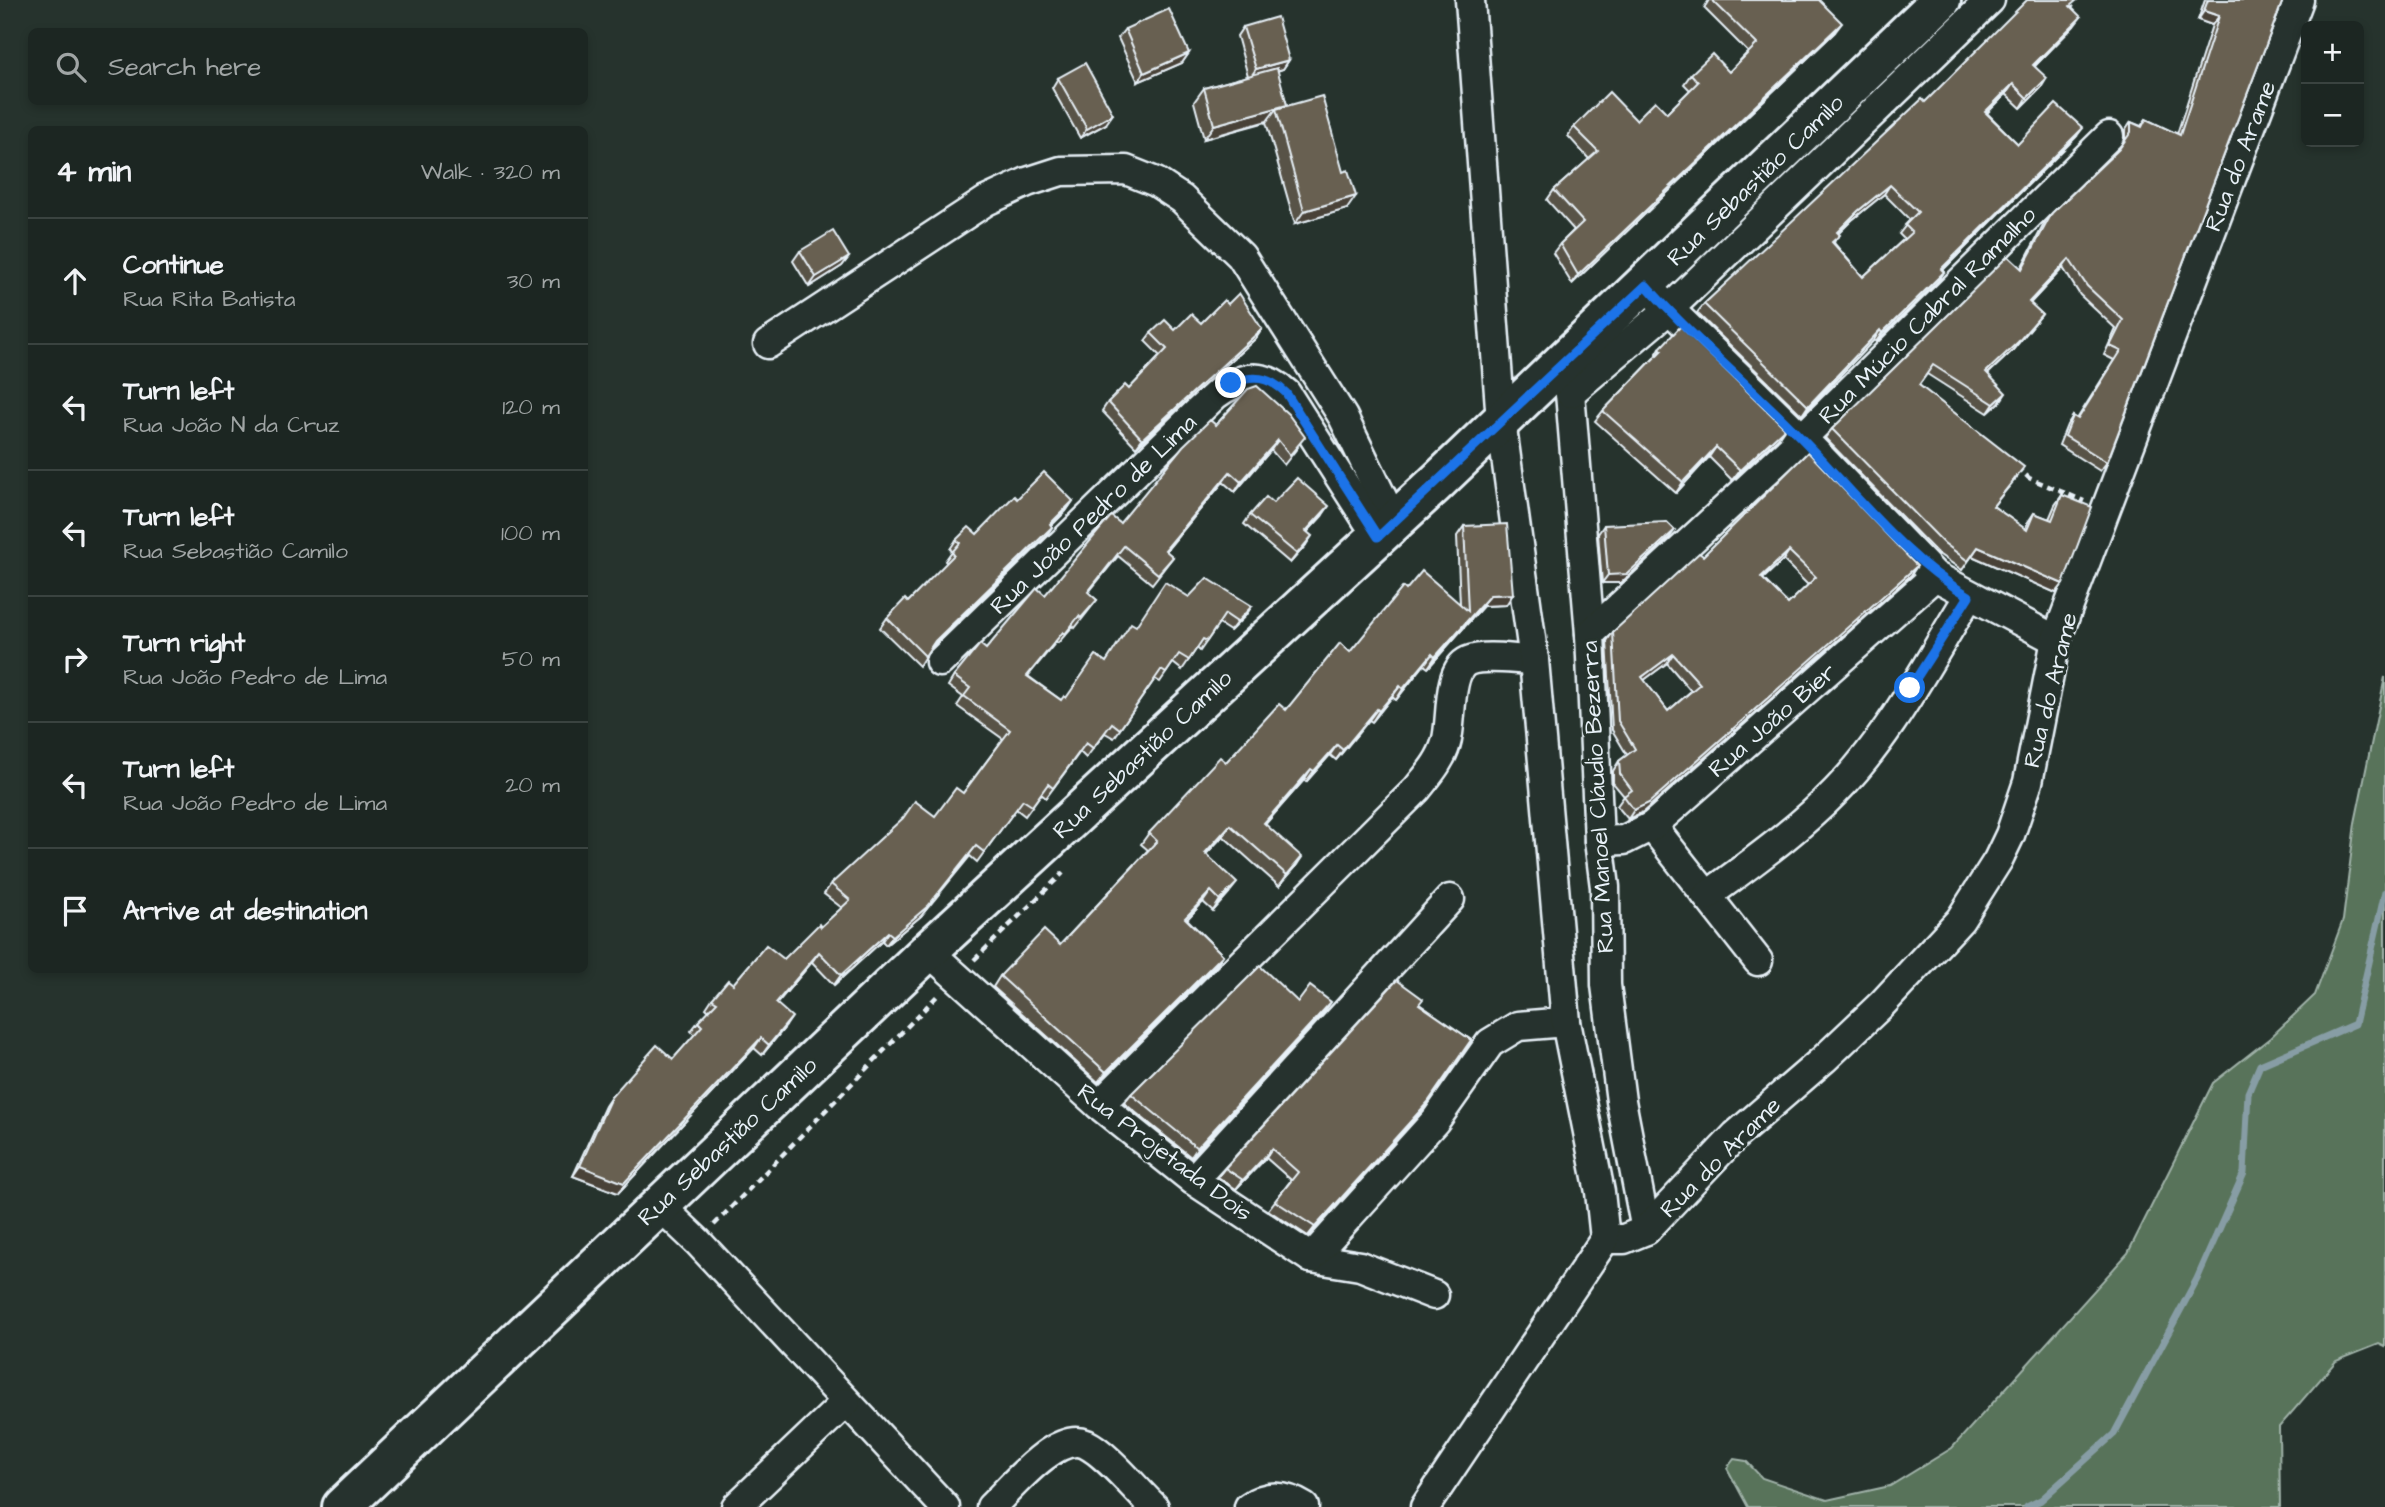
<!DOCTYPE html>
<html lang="en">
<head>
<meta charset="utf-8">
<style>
	body { margin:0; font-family:"Architects Daughter",sans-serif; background:#29322f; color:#f1f3f6 }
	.controls { position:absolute; right:21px; top:21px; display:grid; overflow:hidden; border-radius:10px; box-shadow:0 4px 10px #0003 }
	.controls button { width:63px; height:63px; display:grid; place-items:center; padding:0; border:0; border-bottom:2px solid #3a4340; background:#1c2622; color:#f1f3f6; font:35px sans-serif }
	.stop { position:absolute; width:21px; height:21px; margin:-16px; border:5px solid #1a73e8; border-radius:50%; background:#fff }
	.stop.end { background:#1a73e8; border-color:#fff; box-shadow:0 2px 7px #0008 }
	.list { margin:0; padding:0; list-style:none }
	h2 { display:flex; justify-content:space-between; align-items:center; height:91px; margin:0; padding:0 28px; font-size:30px }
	h2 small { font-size:23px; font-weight:400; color:#a0a5a5 }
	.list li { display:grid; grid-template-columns:46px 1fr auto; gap:21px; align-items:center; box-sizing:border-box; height:126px; padding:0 28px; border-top:2px solid #3a4340 }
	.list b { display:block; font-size:26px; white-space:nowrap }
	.list p { margin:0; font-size:23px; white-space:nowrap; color:#a0a5a5 }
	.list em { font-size:23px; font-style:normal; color:#a0a5a5 }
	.icon { flex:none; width:38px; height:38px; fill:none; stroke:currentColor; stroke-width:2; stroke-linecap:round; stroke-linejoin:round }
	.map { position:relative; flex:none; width:2385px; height:1507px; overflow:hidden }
	.search { position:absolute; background:#1c2622; box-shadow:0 4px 10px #0003; left:28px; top:28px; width:560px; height:77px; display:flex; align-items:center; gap:18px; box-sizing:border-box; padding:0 24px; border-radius:10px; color:#a0a5a5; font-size:26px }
	.panel { position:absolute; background:#1c2622; box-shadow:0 4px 10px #0003; left:28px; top:126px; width:560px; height:847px; border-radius:10px }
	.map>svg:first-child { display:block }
	.green { fill:#58735a; stroke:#a0b2a9; stroke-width:2 }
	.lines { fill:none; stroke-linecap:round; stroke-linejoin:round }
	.stream { stroke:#879da5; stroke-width:7 }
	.minor-casing { stroke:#e8f1f8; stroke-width:33 }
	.secondary-casing { stroke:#e8f1f8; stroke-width:44 }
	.path { stroke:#e8f1f8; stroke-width:4.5; stroke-dasharray:7 5; stroke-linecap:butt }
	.minor { stroke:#26332d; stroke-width:28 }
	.secondary { stroke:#26332d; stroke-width:38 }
	.wall { fill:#595346; stroke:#e8f1f8; stroke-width:2; fill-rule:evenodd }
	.shaded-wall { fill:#494339; stroke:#e8f1f8; stroke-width:2 }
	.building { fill:#686051; stroke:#e8f1f8; stroke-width:2; fill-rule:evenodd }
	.route { stroke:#1a73e8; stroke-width:9 }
	.labels { text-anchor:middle; stroke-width:6; stroke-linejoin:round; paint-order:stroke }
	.street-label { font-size:24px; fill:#e8f1f8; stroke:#26332d }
</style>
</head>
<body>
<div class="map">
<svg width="2385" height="1507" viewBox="0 0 2385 1507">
	<rect width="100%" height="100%" fill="#26332d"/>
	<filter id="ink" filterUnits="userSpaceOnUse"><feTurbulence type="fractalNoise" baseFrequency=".0143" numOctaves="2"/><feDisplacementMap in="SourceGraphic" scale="14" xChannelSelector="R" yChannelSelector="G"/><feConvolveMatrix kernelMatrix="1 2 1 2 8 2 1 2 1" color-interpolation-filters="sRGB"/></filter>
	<g filter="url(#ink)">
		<polygon class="green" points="2385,677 2385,1347 2379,1344 2336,1361 2279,1427 2280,1507 1748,1507 1727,1468 1734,1459 1746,1461 1762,1478 1827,1500 1890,1486 1952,1448 2128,1253 2213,1083 2270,1038 2315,995 2343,920 2355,823"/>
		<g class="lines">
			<polyline class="stream" points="2027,1507 2041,1500 2114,1434 2197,1279 2244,1173 2248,1093 2260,1065 2355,1024 2385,892"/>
			<defs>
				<g id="minor">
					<polyline points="1656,296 1802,438 1935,576 2056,640"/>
					<polyline points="768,344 986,201 1027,182 1061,171 1126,170 1156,182 1182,199 1241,256 1343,417 1394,522"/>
					<polyline points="1564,361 1570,393 1590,634 1599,841 1605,887 1606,985 1621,1101 1646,1230"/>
					<polyline points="1570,393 1668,310 1990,0"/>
					<polyline points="1590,634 1802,438 2109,136"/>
					<path d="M940,662L1215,395C1241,376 1262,371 1286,393L1378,537"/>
					<polyline points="1652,826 1758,961"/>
					<polyline points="1599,841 1624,840 1652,826 1935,576"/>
					<path d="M1707,896C1751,863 1797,831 1836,791C1891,736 1928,661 1969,596"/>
					<polyline points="928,951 1099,1105 1193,1180 1311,1258 1360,1266 1434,1295"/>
					<path d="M1099,1105L1417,789C1428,775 1441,761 1446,743C1453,722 1446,671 1468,661C1485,654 1515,660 1534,660"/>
					<polyline points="1193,1180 1450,899"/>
					<polyline points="659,1205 698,1242 945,1507"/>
					<polyline points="1605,1239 1624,1239 1646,1230 1736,1135 1824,1059 1882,1004 1960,920 1998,860 2010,835 2028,782 2056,640 2299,0"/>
					<polyline points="1311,1258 1435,1121 1490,1043 1518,1026 1566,1022"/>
					<polyline points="736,1507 846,1402"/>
					<path d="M991,1507C1011,1488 1056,1431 1086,1444C1107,1454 1136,1490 1154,1507"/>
					<path d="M1249,1507C1267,1494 1286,1495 1304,1507"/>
					<polyline points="1425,1507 1605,1239 1600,1192 1566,1022 1534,660 1501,421 1470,0"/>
				</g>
				<polyline id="secondary" points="342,1507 928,951 1434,485 1941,0"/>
			</defs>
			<use href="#minor" class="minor-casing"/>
			<use href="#secondary" class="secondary-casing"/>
			<g class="path">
				<polyline points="2017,467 2029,478 2084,501"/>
				<polyline points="974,960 1063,873"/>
				<polyline points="714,1225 940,993"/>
			</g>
			<use href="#minor" class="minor"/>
			<use href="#secondary" class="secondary"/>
		</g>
		<g class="wall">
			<polygon points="1709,0 1819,0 1835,32 1572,284 1553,253 1560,244 1574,230 1547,200 1554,190 1589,159 1568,136 1574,127 1636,120 1667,113 1690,90 1684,84 1691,74 1729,72 1748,52 1704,8"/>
			<polygon points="2205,0 2283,0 2107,462 2100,471 2059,445 2067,425 2073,416 2077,419 2114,360 2104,355 2116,329 2080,295 2063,268 2030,303 2042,314 2035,323 2012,351 1988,374 2000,402 1988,413 1927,374 1919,385 2018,476 1993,506 2025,529 2028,522 2034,513 2049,519 2055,505 2062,495 2063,584 2056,593 1972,556 1962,570 1937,553 1825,438 1832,429 2021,268 2045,222 2052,213 2119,149 2125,140 2125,131 2131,122 2141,126 2146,119 2177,134 2212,25 2198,20"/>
			<path d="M2074,6L2072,8L2074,26L2035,66L2041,88L2021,108L2006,94L1987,113L2018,144L2076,137L1943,270L1944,272L1938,281L1876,342L1874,340L1802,415L1697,313L1704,304L1925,102ZM1884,194L1910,220L1899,234L1904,239L1863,277L1834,243L1838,233L1852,220Z"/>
			<polygon points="1243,27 1289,60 1283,69 1277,71 1287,105 1347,209 1295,224 1266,122 1204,139 1194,102 1204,88 1248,76 1237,36"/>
			<polygon points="1125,29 1189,53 1182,63 1138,82 1118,38"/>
			<polygon points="1058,78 1106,124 1080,138 1052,88"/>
			<polygon points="800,251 849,257 842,266 809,287 793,261"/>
			<polygon points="1228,304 1262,329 1256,338 1136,447 1102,411 1108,402 1129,389 1160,356 1145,341 1151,333 1175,330 1201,323"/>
			<polygon points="1660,348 1778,438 1732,480 1709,457 1676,493 1595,421 1603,411 1654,358"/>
			<polygon points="1248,389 1298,447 1284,465 1271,450 1235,492 1223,482 1166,551 1173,557 1152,584 1118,556 1088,593 1097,600 1090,609 1075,628 1073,626 1058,643 1056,642 1028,676 1061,700 1066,698 1106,662 1136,626 1189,597 1252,606 1245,616 1230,631 1219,624 1200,651 1197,648 1182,670 1173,663 1160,682 1155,679 1114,738 1105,733 1086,758 1080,752 1046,798 1041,794 1025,816 1016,809 977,862 970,856 921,916 886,945 882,941 834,985 812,962 776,1004 786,1026 762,1055 754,1048 618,1193 573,1176 605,1106 611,1097 673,1059 695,1035 691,1031 698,1022 709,1011 706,1008 712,999 733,984 784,959 842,908 824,894 831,884 935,816 963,793 1003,739 957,706 963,697 948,686 954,676 986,649 1045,595 1120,523 1216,425"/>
			<path d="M1808,452L1911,575L1643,812L1628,819L1617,806L1624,796L1613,783V771L1619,761L1627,755L1612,730L1607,641L1613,632L1703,556ZM1783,560L1808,585L1788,604L1763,579ZM1667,663L1691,691L1668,711L1644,680Z"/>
			<polygon points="1017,499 1073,501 1066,511 1051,526 1052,527 1046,536 930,648 919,666 880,628 887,618 908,602 947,563 945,561 952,551 950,549 956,540 977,534"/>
			<polygon points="1273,503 1322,516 1307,532 1306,545 1290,563 1244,524 1250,515"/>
			<polygon points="1604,525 1669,538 1621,583 1602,583 1598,534"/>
			<polygon points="1464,526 1513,594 1506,605 1483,606 1428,668 1424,665 1396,700 1392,697 1372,722 1369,720 1336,760 1330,755 1306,782 1304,780 1265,824 1295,868 1279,886 1223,836 1206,854 1229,893 1213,911 1203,902 1187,919 1223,955 1216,965 1098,1082 993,987 1000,976 1060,945 1148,850 1141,844 1149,833 1226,762 1350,652 1406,590 1460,604 1457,536"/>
			<polygon points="1298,1002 1325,1011 1191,1157 1124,1103 1131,1094"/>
			<polygon points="1419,1004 1471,1040 1422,1111 1308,1236 1268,1210 1291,1180 1266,1158 1236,1189 1218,1177 1225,1168"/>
		</g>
		<g class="shaded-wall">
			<polygon points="2204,11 2219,16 2212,25 2198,20"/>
			<polygon points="2081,17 2074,26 2027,74 2033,65"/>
			<polygon points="1842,23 1835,32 1572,284 1578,275"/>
			<polygon points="1189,53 1182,63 1138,82 1144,73"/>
			<polygon points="1289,60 1283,69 1249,79 1256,69"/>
			<polygon points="2047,78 2041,88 2021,108 2027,98"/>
			<polygon points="2013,84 2006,94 1979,121 1985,112"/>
			<polygon points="1287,105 1276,109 1267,121 1204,139 1214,125"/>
			<polygon points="1113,114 1106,124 1080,138 1087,129"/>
			<polygon points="2083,128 2076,137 1935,278 1941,269"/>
			<polygon points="1890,185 1884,194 1852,220 1831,241 1837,232 1858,211"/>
			<polygon points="1356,196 1347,209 1295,224 1304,211"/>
			<polygon points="849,257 842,266 809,287 816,277"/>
			<polygon points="2069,259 2063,268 2023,311 2029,302"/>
			<polygon points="1944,272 1938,281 1876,342 1882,333"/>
			<polygon points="2042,314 2012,351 1980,381 1986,372"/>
			<polygon points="1262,329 1256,338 1136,447 1142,439"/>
			<polygon points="1880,330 1874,340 1802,415 1808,406"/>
			<polygon points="2006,393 2000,402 1988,413 1994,404"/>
			<polygon points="1785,428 1778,438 1732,480 1740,470"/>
			<polygon points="1278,440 1271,450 1235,492 1241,482"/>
			<polygon points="1716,447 1709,457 1676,493 1683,482"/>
			<polygon points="1230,472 1223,482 1158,560 1165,550"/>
			<polygon points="1073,501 1066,511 1043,534 1050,524"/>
			<polygon points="1329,506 1322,516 1300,540 1306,531"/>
			<polygon points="1052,527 1046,536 928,650 935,641"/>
			<polygon points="1675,530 1669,538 1621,583 1602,583 1608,575"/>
			<polygon points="1312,536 1306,545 1290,563 1297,554"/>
			<polygon points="1978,547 2063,584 2056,593 1972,556"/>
			<polygon points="1789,551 1783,560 1754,586 1761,577"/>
			<polygon points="1917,566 1911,575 1643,812 1628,819 1634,810"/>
			<polygon points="1513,594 1506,605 1483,606 1428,668 1435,657 1490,595"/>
			<polygon points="1252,606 1245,616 1230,631 1237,622"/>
			<polygon points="1432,654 1424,665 1396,700 1403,689"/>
			<polygon points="1673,654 1667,663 1636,686 1642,677"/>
			<polygon points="1400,686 1392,697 1372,722 1379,711"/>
			<polygon points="1377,709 1369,720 1336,760 1343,750"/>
			<polygon points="1337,745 1330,755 1306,782 1314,771"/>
			<polygon points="1311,769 1304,780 1257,834 1264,823"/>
			<polygon points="1230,825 1223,836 1197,864 1205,853"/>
			<polygon points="976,846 921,916 886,945 893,936"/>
			<polygon points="1302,857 1295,868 1279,886 1287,875"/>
			<polygon points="1237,883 1229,893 1213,911 1220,900"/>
			<polygon points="1211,891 1203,902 1178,929 1185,918"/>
			<polygon points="888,932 882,941 834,985 841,975"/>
			<polygon points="819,952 812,962 769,1013 776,1003"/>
			<polygon points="1223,955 1216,965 1098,1082 1106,1072"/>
			<polygon points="1331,1002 1325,1011 1191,1157 1197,1148"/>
			<polygon points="792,1017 786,1026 762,1055 769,1045"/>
			<polygon points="761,1038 754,1048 618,1193 573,1176 580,1166"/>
			<polygon points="1428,1102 1422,1111 1308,1236 1315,1227"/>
			<polygon points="1272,1149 1266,1158 1236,1189 1243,1180"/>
		</g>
		<g class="building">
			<polygon points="1712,0 1819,0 1842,23 1578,275 1560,244 1583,222 1554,190 1598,151 1574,127 1609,92 1636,120 1655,101 1667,113 1698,82 1691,74 1712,54 1729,72 1757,44"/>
			<path d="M2027,0H2077L2070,6L2081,17L2033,65L2047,78L2027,98L2013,84L1985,112L2018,144L2056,104L2083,128L1941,269L1944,272L1882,333L1880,330L1808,406L1704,304L1922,99L1925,102ZM1890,185L1918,212L1905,225L1912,232L1863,277L1832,242L1840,235L1837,232L1858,211Z"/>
			<polygon points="2208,0 2283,0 2107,462 2065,436 2073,416 2078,419 2121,351 2110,346 2123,320 2087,286 2069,259 2029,302 2042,314 2018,342 1986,372 2006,393 1994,404 1933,365 1919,385 2024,467 1993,506 2027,530 2034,513 2052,520 2062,495 2092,507 2063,584 1978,547 1968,561 1944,543 1832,429 2008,256 2022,269 2052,213 2119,149 2131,132 2131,122 2142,127 2146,119 2180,135 2219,16 2204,11"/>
			<polygon points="1169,9 1189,53 1144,73 1125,29"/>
			<polygon points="1277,17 1289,60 1256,69 1243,27"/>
			<polygon points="1085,63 1113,114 1087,129 1058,78"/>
			<polygon points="1277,68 1287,105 1214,125 1204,88"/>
			<polygon points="1322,96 1343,172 1348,170 1356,196 1304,211 1276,109"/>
			<polygon points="833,231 849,257 816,277 800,251"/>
			<polygon points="1239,293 1262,329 1142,439 1108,402 1125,385 1129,389 1167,349 1151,333 1165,320 1175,330 1191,314 1201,323 1224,300 1228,304"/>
			<polygon points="1681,326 1785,428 1740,470 1716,447 1683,482 1603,411 1662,350 1660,348"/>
			<polygon points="1257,386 1288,414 1305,437 1290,455 1278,440 1241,482 1230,472 1165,550 1173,557 1158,574 1124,546 1088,592 1097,600 1081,618 1079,616 1065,634 1063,632 1027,676 1061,700 1064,696 1066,698 1096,655 1106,662 1131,623 1136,626 1165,582 1189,597 1207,578 1252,606 1237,622 1225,614 1207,641 1203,639 1189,660 1179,654 1166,673 1161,670 1120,729 1112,723 1093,748 1086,743 1053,788 1048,784 1032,806 1023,800 984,852 976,846 928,906 893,936 888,932 841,975 819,952 776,1003 792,1017 769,1045 761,1038 624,1183 580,1166 611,1097 657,1045 673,1059 702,1026 698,1022 717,1002 712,999 728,980 733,984 766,945 784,959 819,924 821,927 850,900 831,884 903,818 915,801 935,816 956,788 963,793 1010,730 964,696 970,688 954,676 980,644 986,649 1037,588 1045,595 1111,516 1120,523 1183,446 1210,420 1216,425 1248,389"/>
			<path d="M1808,452L1917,566L1649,803L1634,810L1624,796L1632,790L1620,774L1619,761L1635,749L1618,721L1613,632L1699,553L1703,556ZM1789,551L1816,577L1788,604L1761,577ZM1673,654L1700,684L1668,711L1642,677Z"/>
			<polygon points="1044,472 1073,501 1050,524 1052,527 935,641 925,656 887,618 905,599 908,602 954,555 952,552 960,543 956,540 969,527 977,534 1014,496 1017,499"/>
			<polygon points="1297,478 1329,506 1306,531 1312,536 1297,554 1250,515 1266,497 1273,503"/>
			<polygon points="1667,522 1675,530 1627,574 1608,575 1604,525"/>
			<polygon points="1507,524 1513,594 1490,595 1435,657 1432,654 1403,689 1400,686 1379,711 1377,709 1343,750 1337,745 1314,771 1311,769 1264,823 1302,857 1287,875 1230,825 1205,853 1237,883 1220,900 1211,891 1185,918 1223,955 1106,1072 1000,976 1044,930 1060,945 1157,841 1149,833 1220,757 1226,762 1279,704 1286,710 1340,643 1350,652 1403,587 1406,590 1422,571 1468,611 1464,526"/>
			<polygon points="1260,966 1298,1002 1310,986 1331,1002 1197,1148 1131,1094"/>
			<polygon points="1397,980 1423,999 1419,1004 1471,1040 1428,1102 1315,1227 1275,1201 1298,1172 1272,1149 1243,1180 1225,1168"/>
		</g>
	</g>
	<g class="lines" filter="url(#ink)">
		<path class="route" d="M1231,383C1254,375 1268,376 1286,393L1378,537L1646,285C1694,340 1751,386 1802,439C1855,493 1904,558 1969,596L1910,688"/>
	</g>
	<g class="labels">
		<g class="street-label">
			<text transform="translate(2240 156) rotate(-69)" y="8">Rua do Arame</text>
			<text transform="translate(1755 180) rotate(-44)" y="8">Rua Sebastião Camilo</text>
			<text transform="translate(1927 315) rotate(-45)" y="8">Rua Múcio Cabral Ramalho</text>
			<text transform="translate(1093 514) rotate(-44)" y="8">Rua João Pedro de Lima</text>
			<text transform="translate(2050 690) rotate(-76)" y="8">Rua do Arame</text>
			<text transform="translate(1772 720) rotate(-41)" y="8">Rua João Bier</text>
			<text transform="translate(1142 754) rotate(-43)" y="8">Rua Sebastião Camilo</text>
			<text transform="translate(1597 797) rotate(-93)" y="8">Rua Manoel Cláudio Bezerra</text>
			<text transform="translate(727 1141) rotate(-43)" y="8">Rua Sebastião Camilo</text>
			<text transform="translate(1165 1152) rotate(37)" y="8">Rua Projetada Dois</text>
			<text transform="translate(1720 1157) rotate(-45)" y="8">Rua do Arame</text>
		</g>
	</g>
</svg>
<div class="controls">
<button>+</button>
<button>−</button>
</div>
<div class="stop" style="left:1910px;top:688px"></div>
<div class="stop end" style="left:1231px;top:383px"></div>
<div class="search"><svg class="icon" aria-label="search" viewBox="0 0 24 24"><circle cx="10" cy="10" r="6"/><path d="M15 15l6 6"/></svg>Search here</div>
<section class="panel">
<h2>4 min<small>Walk · 320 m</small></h2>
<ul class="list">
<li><svg class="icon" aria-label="ahead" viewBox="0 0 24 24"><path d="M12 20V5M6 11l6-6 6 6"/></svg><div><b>Continue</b><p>Rua Rita Batista</p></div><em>30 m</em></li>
<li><svg class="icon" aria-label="left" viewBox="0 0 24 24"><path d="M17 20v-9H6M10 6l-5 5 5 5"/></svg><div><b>Turn left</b><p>Rua João N da Cruz</p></div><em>120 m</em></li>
<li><svg class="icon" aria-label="left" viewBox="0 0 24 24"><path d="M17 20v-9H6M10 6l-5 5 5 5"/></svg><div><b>Turn left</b><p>Rua Sebastião Camilo</p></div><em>100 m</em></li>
<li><svg class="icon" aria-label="right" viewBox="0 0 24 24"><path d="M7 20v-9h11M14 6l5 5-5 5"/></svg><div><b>Turn right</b><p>Rua João Pedro de Lima</p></div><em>50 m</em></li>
<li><svg class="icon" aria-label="left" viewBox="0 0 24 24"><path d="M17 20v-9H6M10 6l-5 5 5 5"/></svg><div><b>Turn left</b><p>Rua João Pedro de Lima</p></div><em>20 m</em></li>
<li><svg class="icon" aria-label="arrive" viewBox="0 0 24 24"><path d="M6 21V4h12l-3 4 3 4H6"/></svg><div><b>Arrive at destination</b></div></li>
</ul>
</section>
</div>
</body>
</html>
